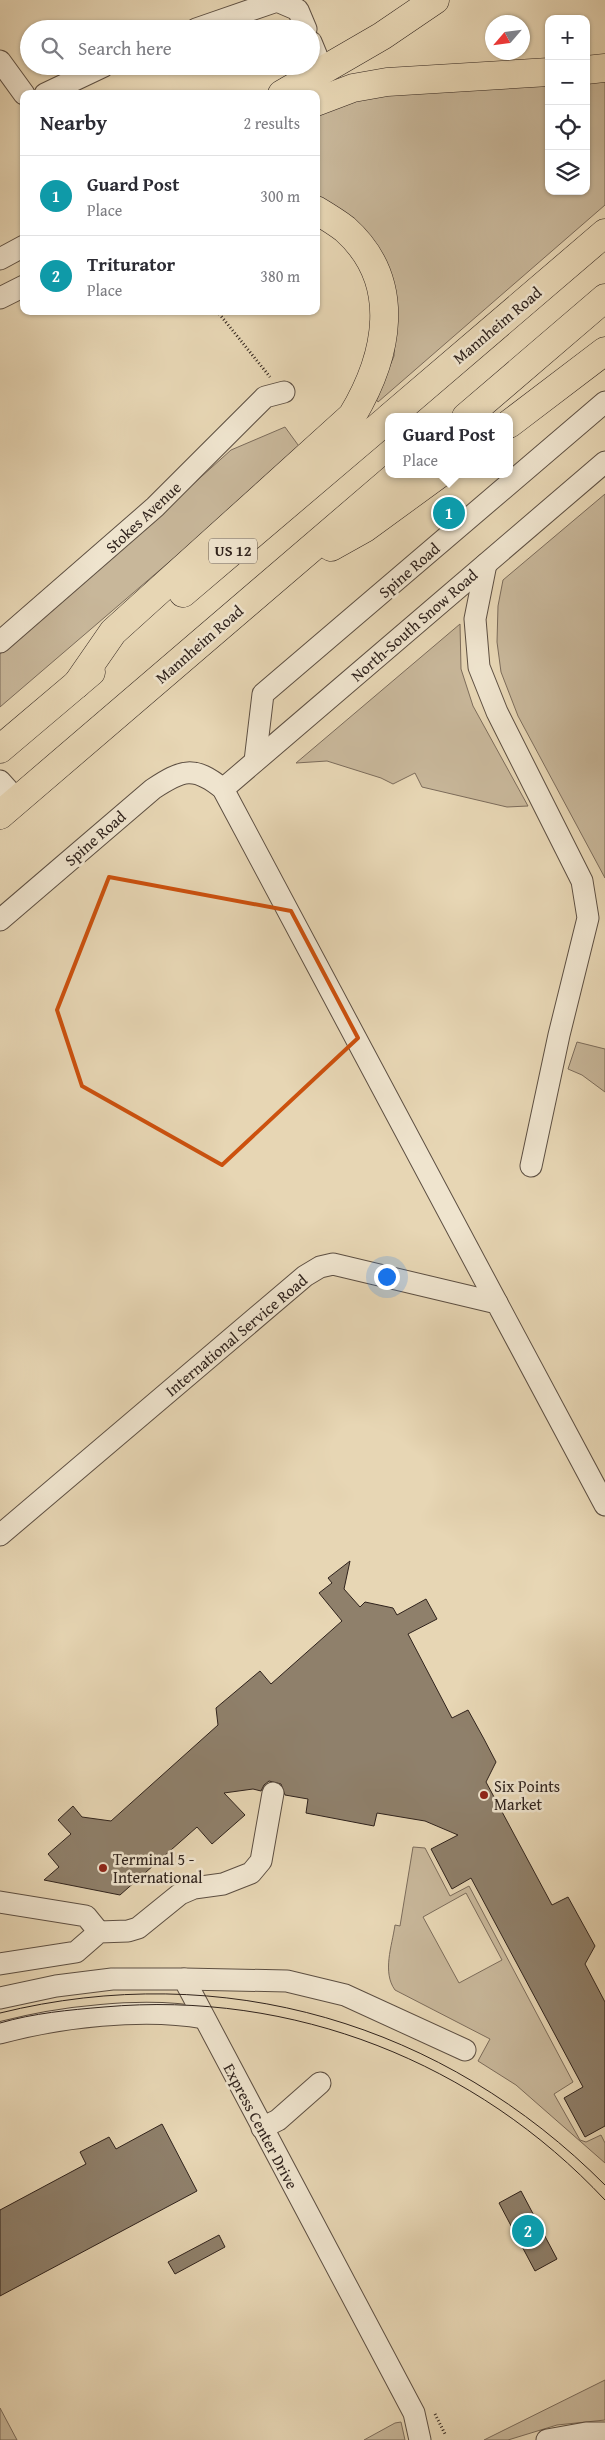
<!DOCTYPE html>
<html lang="en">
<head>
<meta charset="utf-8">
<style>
	body { margin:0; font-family:"Gentium Book Plus",serif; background:#f7f7f7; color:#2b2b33 }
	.controls { position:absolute; right:15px; top:15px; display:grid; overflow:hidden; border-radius:10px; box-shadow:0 1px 4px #0004 }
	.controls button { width:45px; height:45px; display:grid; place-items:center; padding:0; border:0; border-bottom:1px solid #e1e1e2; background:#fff; color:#2b2b33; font:25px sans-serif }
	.compass { position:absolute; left:485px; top:15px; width:45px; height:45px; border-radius:50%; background:#fff; box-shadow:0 1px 4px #0004; rotate:242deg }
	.you { position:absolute; left:386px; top:1276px; width:18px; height:18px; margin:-12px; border:4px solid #fff; border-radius:50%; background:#1a73e8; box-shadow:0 0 0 8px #1a73e833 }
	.badge { display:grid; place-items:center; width:32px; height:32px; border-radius:50%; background:#8f2418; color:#fff; font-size:16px; font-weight:700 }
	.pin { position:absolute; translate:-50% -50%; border:2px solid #fff; box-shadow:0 1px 5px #0006 }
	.popup { position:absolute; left:385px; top:413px; width:128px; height:65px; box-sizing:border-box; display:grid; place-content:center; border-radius:10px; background:#fff; filter:drop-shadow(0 1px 4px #0005); font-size:16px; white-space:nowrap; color:#7c7c81 }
	.popup b { font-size:19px; color:#2b2b33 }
	.popup::after { content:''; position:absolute; left:50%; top:100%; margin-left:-10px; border:10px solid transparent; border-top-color:#fff }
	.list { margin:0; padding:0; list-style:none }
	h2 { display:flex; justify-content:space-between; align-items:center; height:65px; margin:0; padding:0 20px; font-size:21px }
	h2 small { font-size:16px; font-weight:400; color:#7c7c81 }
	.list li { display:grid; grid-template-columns:32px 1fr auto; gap:15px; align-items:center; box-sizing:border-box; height:80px; padding:0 20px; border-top:1px solid #e1e1e2 }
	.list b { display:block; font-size:19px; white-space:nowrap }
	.list p { margin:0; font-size:16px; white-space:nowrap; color:#7c7c81 }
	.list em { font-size:16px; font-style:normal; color:#7c7c81 }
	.icon { flex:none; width:28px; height:28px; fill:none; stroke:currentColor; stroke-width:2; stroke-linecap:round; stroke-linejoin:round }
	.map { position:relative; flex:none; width:605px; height:2440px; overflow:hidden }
	.search { position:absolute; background:#fff; box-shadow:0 1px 4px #0004; left:20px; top:20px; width:300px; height:55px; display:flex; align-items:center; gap:12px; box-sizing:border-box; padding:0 18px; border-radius:28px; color:#7c7c81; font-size:19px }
	.panel { position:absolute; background:#fff; box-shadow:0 1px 4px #0004; left:20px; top:90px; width:300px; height:225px; border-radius:10px }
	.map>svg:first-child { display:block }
	.green { fill:#c8b79a; stroke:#7c6c5b; fill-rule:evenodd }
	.building { fill:#8f806b; stroke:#2f221c }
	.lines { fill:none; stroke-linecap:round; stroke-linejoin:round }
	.minor-casing { stroke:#5d4f42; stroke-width:23 }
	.major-casing { stroke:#2f221c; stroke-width:29 }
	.path { stroke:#2f221c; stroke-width:3; stroke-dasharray:1 2.5; stroke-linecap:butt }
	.minor { stroke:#efe4ce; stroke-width:21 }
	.major { stroke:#e7d6b4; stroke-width:28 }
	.tram { stroke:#2f221c; stroke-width:1 }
	.marked { fill:none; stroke:#cc510e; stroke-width:4; stroke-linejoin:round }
	.poi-dot { fill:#8f2418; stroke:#efe4ce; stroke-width:2 }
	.labels { text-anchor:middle; stroke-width:5; stroke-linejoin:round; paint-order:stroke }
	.shield { fill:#efe4ce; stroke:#695c51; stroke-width:1 }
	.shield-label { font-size:15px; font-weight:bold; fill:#2f221c }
	.street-label { font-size:16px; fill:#2f221c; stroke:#efe4ce }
	.poi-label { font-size:16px; fill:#2f221c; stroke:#efe4ce; text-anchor:start }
</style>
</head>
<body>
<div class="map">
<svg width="605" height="2440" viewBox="0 0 605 2440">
	<rect width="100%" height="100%" fill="#e7d6b4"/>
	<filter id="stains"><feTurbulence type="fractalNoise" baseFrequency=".004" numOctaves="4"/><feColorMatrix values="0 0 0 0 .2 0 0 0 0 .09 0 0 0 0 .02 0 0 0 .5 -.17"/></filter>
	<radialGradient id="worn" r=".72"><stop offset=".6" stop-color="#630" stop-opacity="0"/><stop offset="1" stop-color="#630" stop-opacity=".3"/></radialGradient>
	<g class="green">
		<polygon points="605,76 605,205 378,402 376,399 394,356 396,315 316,197 316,110 360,95 549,79 549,191 586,191 586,77"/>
		<polygon points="285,427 301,449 0,707 0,654 74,591 231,450"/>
		<polygon points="605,494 605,878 518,716 501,672 497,642 498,606 503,580"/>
		<polygon points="460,624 461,669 473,706 528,806 507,807 422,787 415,773 393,784 381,778 327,761 296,763"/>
		<polygon points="577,1042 605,1049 605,1092 582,1075 568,1069"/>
		<path d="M413,1847L425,1848L450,1896L469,1886L573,2082L554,2094L580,2140L586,2142L601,2135L605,2143V2163L516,2085L478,2061L490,2039L395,1990C382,1972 392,1946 395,1925L400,1926ZM466,1893L502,1960L459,1983L423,1917Z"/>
		<polygon points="605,2380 605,2420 557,2425 508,2440 484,2440"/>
		<polygon points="0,2408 17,2440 0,2440"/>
		<polygon points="401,2422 405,2440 364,2440 395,2423"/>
	</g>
	<g class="building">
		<polygon points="350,1561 344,1589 360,1607 365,1602 393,1608 397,1615 426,1599 437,1619 408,1634 452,1718 468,1710 484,1739 496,1762 486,1782 552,1905 568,1897 595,1946 585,1964 605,2002 605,2126 585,2137 564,2098 583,2087 471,1878 452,1889 431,1849 458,1835 425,1821 377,1813 374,1826 306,1813 308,1799 285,1795 281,1784 269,1781 264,1785 261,1791 253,1789 224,1793 245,1815 212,1844 197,1827 120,1895 44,1880 59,1867 48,1854 71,1834 58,1820 73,1806 82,1817 111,1821 218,1725 216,1708 260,1671 271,1684 342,1621 319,1593 332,1583 328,1578"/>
		<polygon points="162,2124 197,2191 0,2296 0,2210 86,2164 80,2152 109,2137 116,2149"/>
		<polygon points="521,2191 557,2259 535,2271 499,2203"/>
		<polygon points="219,2235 225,2247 175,2274 168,2262"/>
	</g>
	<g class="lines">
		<defs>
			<g id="minor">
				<polyline points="196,29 277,1 298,10 306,29"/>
				<polyline points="311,42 323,71"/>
				<polyline points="0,61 24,94"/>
				<polyline points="45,94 104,66"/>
				<polyline points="0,259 24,246"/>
				<polyline points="0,298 24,286"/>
				<polyline points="486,564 475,619 479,667 497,712 582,881 588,918 559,1035 531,1166"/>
				<polyline points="0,642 155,507 265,397 284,392"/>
				<polyline points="255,761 263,694 605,402"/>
				<polyline points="0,781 18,801"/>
				<polyline points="223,789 605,462"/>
				<path d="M0,920L153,789C182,770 194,765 223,789L497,1303"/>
				<polyline points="0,1535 305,1276 320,1267 333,1264 497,1303 605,1505"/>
				<polyline points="0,1902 86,1916 99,1932"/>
				<polyline points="0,1964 76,1952 99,1932 128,1931 138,1928 180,1894 194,1888 223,1884 251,1873 261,1861 273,1793"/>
				<polyline points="184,1979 287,1981 345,1995 465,2050"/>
				<polyline points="0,1998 56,1986 112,1979 184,1979 414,2413 420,2440"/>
				<path d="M0,2033C58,2017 144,2007 204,2018"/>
				<polyline points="262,2128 278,2120 320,2083"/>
				<polyline points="547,2440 586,2433 605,2433"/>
			</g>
			<g id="major">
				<polyline points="586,70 605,68"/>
				<polyline points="282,94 382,36 435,0"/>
				<polyline points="316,102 353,88 387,82 549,72"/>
				<polyline points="390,417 605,233"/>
				<polyline points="466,417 605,298"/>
				<polyline points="509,424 605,351"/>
				<polyline points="331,547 365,528 439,474"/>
				<polyline points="183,593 389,418"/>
				<path d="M77,684L113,632L352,416C388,356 404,282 345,229C336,222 326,216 316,210"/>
				<polyline points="0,749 91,672"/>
				<polyline points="0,815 398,474"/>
			</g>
		</defs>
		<use href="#minor" class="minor-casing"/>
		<use href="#major" class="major-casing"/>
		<g class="path">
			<polyline points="217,311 270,377"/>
			<polyline points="435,2414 445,2434"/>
		</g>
		<use href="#minor" class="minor"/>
		<use href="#major" class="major"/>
		<g class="tram">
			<path d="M0,2013C223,1958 444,2023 605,2185"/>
			<path d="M0,2023C34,2013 69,2010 104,2007C293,1990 476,2062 605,2200"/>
		</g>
	</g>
	<path class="marked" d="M109,877L291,911L358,1038L222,1165L82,1086L57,1010Z"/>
	<g class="poi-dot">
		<circle cx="484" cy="1795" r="5"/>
		<circle cx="103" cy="1868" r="5"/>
	</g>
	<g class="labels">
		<rect class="shield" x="209" y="538.5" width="48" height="25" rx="4"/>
		<g class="shield-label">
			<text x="233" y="556">US 12</text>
		</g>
		<g class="street-label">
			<text transform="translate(497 325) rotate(-40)" y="6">Mannheim Road</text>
			<text transform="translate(143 517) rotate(-43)" y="6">Stokes Avenue</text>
			<text transform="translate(409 570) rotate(-41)" y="6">Spine Road</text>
			<text transform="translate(414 625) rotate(-41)" y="6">North-South Snow Road</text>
			<text transform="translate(199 644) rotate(-41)" y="6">Mannheim Road</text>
			<text transform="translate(95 838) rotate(-41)" y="6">Spine Road</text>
			<text transform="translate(236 1335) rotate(-40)" y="6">International Service Road</text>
			<text transform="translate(261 2126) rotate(62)" y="6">Express Center Drive</text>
		</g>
		<g class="poi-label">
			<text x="494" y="1792">Six Points<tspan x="494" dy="18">Market</tspan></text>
			<text x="113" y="1865">Terminal 5 -<tspan x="113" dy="18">International</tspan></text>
		</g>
	</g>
	<rect width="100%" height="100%" filter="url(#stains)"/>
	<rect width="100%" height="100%" fill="url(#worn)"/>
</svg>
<div class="controls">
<button>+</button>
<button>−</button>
<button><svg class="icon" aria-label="locate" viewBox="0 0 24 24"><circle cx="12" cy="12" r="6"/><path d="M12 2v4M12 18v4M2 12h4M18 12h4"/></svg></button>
<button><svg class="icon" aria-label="layers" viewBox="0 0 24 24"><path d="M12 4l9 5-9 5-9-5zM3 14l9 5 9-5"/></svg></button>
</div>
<svg class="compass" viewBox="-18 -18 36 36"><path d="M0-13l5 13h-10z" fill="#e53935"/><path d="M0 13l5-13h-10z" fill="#7c7c81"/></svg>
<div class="you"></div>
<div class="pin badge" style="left:449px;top:513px;background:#0f9aa8">1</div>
<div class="popup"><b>Guard Post</b>Place</div>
<div class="pin badge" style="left:528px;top:2231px;background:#0f9aa8">2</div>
<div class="search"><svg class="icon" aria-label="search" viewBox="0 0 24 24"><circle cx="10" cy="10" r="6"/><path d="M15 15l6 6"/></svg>Search here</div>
<section class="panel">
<h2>Nearby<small>2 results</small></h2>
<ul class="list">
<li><span class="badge" style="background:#0f9aa8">1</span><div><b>Guard Post</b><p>Place</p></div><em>300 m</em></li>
<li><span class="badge" style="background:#0f9aa8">2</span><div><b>Triturator</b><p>Place</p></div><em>380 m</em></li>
</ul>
</section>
</div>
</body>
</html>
